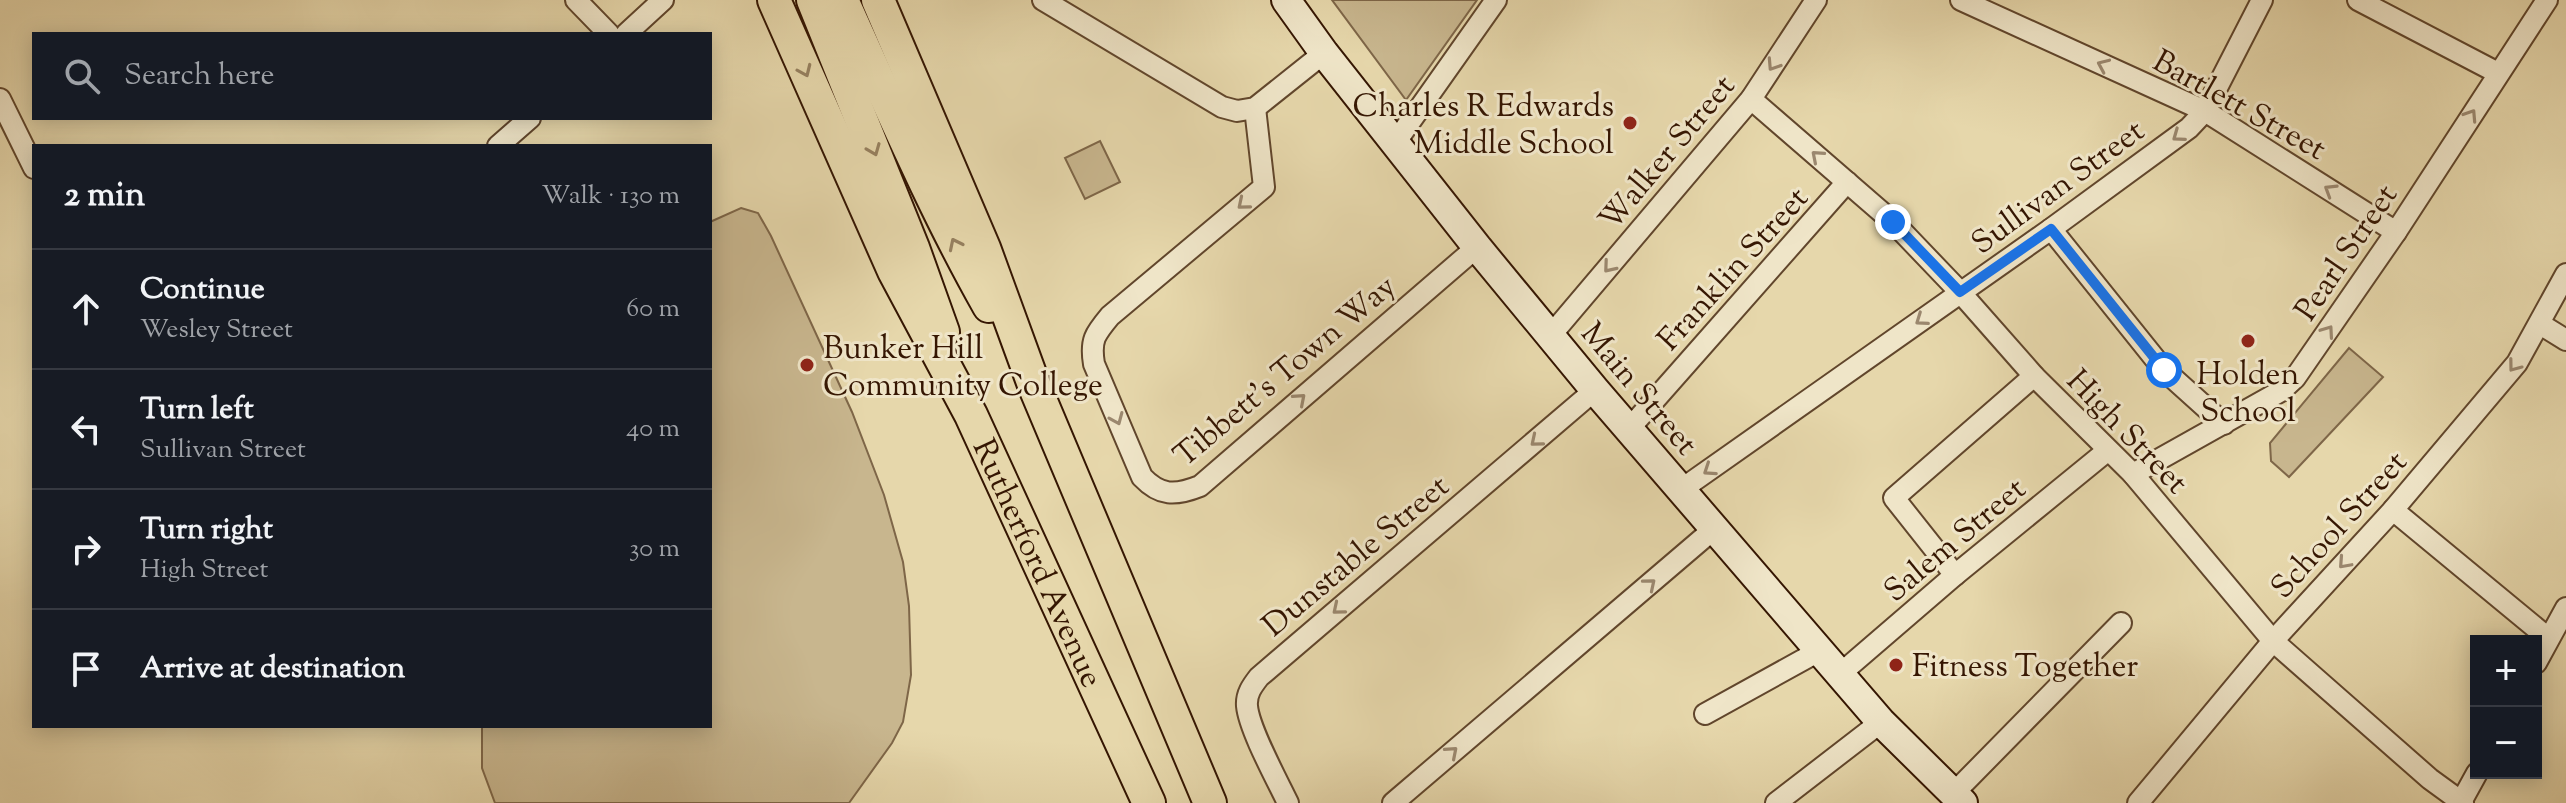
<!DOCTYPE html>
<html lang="en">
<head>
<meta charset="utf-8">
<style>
	body { margin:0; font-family:"Sorts Mill Goudy",serif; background:#242831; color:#f1f3f6 }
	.controls { position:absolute; right:24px; bottom:24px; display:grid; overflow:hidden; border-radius:0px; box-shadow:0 4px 20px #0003 }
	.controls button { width:72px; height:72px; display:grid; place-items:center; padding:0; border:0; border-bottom:2px solid #363941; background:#171b24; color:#f1f3f6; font:40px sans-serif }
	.stop { position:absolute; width:24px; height:24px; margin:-18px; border:6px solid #1a73e8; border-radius:50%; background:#fff }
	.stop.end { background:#1a73e8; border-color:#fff; box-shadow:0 2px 8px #0008 }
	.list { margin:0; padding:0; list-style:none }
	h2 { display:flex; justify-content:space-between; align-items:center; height:104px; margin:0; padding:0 32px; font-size:34px }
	h2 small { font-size:26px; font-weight:400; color:#9ea1a6 }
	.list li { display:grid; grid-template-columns:52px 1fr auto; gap:24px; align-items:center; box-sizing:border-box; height:120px; padding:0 32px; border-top:2px solid #363941 }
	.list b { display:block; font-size:30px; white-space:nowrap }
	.list p { margin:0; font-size:26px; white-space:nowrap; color:#9ea1a6 }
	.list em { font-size:26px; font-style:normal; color:#9ea1a6 }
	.icon { flex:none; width:44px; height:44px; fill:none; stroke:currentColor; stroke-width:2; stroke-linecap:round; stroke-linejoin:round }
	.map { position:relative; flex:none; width:2566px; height:803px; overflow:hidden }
	.search { position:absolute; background:#171b24; box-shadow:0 4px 20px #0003; left:32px; top:32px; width:680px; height:88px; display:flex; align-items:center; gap:20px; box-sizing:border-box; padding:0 28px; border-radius:0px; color:#9ea1a6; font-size:30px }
	.panel { position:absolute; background:#171b24; box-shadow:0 4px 20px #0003; left:32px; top:144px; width:680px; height:584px; border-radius:0px }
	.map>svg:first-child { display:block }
	.green { fill:#c8b68e; stroke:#7e6648; stroke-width:2 }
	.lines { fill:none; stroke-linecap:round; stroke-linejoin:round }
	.street-casing { stroke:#61462c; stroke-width:24 }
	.secondary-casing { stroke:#351602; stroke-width:32 }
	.primary-casing { stroke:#351602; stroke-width:36 }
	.street { stroke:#efe5c8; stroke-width:20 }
	.secondary { stroke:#efe5c8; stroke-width:28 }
	.primary { stroke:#e6d7ab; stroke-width:32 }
	.oneway { stroke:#9b886f }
	.oneway2 { stroke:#96805f }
	.route { stroke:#1a73e8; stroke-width:10 }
	.poi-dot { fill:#8f2418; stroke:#efe5c8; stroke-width:3 }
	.labels { text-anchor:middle; stroke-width:6; stroke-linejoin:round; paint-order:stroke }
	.street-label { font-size:32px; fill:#351602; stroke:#efe5c8 }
	.poi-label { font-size:32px; fill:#351602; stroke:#efe5c8; text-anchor:start }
</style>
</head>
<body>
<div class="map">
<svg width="2566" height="803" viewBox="0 0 2566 803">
	<rect width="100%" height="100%" fill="#e6d7ab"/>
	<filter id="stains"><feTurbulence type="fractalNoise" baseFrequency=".0025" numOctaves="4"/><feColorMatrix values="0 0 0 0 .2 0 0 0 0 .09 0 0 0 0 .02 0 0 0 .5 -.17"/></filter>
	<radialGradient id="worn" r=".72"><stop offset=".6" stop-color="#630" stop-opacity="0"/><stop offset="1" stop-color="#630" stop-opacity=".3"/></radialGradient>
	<g class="green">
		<polygon points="1332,0 1477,0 1406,100"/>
		<polygon points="1100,141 1120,182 1085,199 1065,158"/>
		<polygon points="741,208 758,213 771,236 852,412 884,495 903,562 909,606 911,675 903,722 892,743 849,803 495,803 482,768 482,726 710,726 710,222"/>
		<polygon points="2349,348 2383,377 2289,477 2271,461 2270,443"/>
	</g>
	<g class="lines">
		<defs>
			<g id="street">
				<polyline points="576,0 609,34"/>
				<polyline points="1043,0 1222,107 1237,111 1255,108 1324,53"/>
				<polyline points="1961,0 2205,111 2396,232"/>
				<polyline points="2358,0 2498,73"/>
				<polyline points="626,34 663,0"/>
				<polyline points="0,99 34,168"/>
				<polyline points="1751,99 1893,222 1960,292 2034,376 2133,474 2273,641 2430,779 2463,803"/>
				<path d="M1255,108L1264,187L1110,316C1095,334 1090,340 1094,364L1142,477C1160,496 1175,496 1200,486L1477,247"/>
				<polyline points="1395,143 1496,0"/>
				<polyline points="498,146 530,118"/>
				<polyline points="2051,229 2164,370 2224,424"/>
				<polyline points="2540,324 2566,340"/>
				<polyline points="1551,335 1751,99 1816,0"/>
				<polyline points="1629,429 1847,182"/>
				<polyline points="2133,474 2281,391 2295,378 2396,232 2547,0"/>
				<polyline points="1682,489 2051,229 2189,128 2205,111 2262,0"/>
				<polyline points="2393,510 2548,638"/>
				<polyline points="1955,575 1894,498 2034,376"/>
				<polyline points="2536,663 2566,608"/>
				<polyline points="1840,674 1955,575 2107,451"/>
				<polyline points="1705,714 1819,651"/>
				<polyline points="1954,793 2121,623"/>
				<polyline points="2461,802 2477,773"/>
				<path d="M1288,803C1277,780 1249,729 1247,706C1246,694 1252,686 1259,677L1595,390"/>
				<polyline points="1393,803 1715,528"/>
				<polyline points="1776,803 1881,722"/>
				<polyline points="2138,803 2273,641 2393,510 2517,363 2566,274"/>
			</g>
			<polyline id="secondary" points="1286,0 1324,53 1477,247 1595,390 1881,722 1963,803"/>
			<g id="primary">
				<path id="s1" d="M774,0L894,271L971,415L1149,803"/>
				<polyline points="813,0 913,248 943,332"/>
				<path d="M842,0C889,103 933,207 989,306"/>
				<polyline points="878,0 984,248 1034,385 1210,803"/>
			</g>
		</defs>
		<use href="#street" class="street-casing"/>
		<use href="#secondary" class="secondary-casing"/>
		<use href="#primary" class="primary-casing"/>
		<use href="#street" class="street"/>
		<use href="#secondary" class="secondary"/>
		<use href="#primary" class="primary"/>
	</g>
	<defs><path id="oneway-chevron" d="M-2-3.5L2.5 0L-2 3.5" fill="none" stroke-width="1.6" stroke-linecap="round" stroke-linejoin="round" transform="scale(2)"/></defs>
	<g class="oneway">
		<use href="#oneway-chevron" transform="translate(1773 65) rotate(123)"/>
		<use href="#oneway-chevron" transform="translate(2103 65) rotate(-156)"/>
		<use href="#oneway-chevron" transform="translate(2471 115) rotate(-57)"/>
		<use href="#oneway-chevron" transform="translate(2178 136) rotate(144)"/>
		<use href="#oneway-chevron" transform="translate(1817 156) rotate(-139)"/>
		<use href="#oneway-chevron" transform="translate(2330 190) rotate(-148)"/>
		<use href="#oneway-chevron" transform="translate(1243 204) rotate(140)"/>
		<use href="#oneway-chevron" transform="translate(1609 267) rotate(130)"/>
		<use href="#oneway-chevron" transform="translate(1921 320) rotate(145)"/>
		<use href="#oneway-chevron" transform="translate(2328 331) rotate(-55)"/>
		<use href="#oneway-chevron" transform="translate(2514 366) rotate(127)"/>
		<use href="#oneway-chevron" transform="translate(1300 399) rotate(-41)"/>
		<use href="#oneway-chevron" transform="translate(1117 419) rotate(67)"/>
		<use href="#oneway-chevron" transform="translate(1536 441) rotate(140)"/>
		<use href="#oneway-chevron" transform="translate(1709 470) rotate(146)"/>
		<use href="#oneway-chevron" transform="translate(2344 563) rotate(132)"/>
		<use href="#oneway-chevron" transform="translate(1650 584) rotate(-40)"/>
		<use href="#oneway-chevron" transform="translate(1338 609) rotate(140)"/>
		<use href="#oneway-chevron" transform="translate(1452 752) rotate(-41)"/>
	</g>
	<g class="oneway2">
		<use href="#oneway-chevron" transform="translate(805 71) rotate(66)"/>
		<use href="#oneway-chevron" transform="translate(874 150) rotate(68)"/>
		<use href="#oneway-chevron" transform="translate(955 244) rotate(-116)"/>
	</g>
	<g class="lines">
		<polyline class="route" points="1893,222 1960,292 2051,229 2164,370"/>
	</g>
	<g class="poi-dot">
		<circle cx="1630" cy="123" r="8"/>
		<circle cx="2248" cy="341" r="8"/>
		<circle cx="807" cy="365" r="8"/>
		<circle cx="1896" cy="665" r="8"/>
	</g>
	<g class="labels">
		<g class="street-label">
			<text transform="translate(2240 104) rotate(29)" y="11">Bartlett Street</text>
			<text transform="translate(1666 152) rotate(-50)" y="11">Walker Street</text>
			<text transform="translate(2057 186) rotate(-36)" y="11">Sullivan Street</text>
			<text transform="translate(2345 252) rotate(-56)" y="11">Pearl Street</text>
			<text transform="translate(1732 268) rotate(-48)" y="11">Franklin Street</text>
			<text transform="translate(1284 370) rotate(-40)" y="11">Tibbett's Town Way</text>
			<text transform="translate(1640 388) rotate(50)" y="11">Main Street</text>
			<text transform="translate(2128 431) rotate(46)" y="11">High Street</text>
			<text transform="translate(2338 524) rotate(-48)" y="11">School Street</text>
			<text transform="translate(1954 539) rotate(-40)" y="11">Salem Street</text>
			<text transform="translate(1355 555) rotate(-40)" y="11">Dunstable Street</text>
			<text dy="11" stroke="none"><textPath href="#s1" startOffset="622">Rutherford Avenue</textPath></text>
		</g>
		<g class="poi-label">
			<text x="1614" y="116" text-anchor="end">Charles R Edwards<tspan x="1614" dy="37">Middle School</tspan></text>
			<text x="823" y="358">Bunker Hill<tspan x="823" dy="37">Community College</tspan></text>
			<text x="2248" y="384" text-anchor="middle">Holden<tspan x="2248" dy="37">School</tspan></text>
			<text x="1912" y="676">Fitness Together</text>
		</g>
	</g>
	<rect width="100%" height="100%" filter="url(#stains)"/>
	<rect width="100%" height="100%" fill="url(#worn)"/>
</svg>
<div class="controls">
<button>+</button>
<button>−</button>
</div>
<div class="stop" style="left:2164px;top:370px"></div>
<div class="stop end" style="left:1893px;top:222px"></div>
<div class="search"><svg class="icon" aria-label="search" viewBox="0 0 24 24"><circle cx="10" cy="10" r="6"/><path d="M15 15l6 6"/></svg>Search here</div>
<section class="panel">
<h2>2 min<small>Walk · 130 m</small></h2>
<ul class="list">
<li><svg class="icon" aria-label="ahead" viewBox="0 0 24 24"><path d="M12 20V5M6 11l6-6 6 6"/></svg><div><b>Continue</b><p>Wesley Street</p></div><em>60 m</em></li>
<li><svg class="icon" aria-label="left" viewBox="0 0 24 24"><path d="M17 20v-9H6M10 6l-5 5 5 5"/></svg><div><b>Turn left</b><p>Sullivan Street</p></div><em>40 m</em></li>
<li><svg class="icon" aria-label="right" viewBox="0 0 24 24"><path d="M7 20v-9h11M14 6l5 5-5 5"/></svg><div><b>Turn right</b><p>High Street</p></div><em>30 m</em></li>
<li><svg class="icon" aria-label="arrive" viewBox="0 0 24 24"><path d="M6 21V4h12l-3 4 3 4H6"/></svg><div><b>Arrive at destination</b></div></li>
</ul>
</section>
</div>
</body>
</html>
